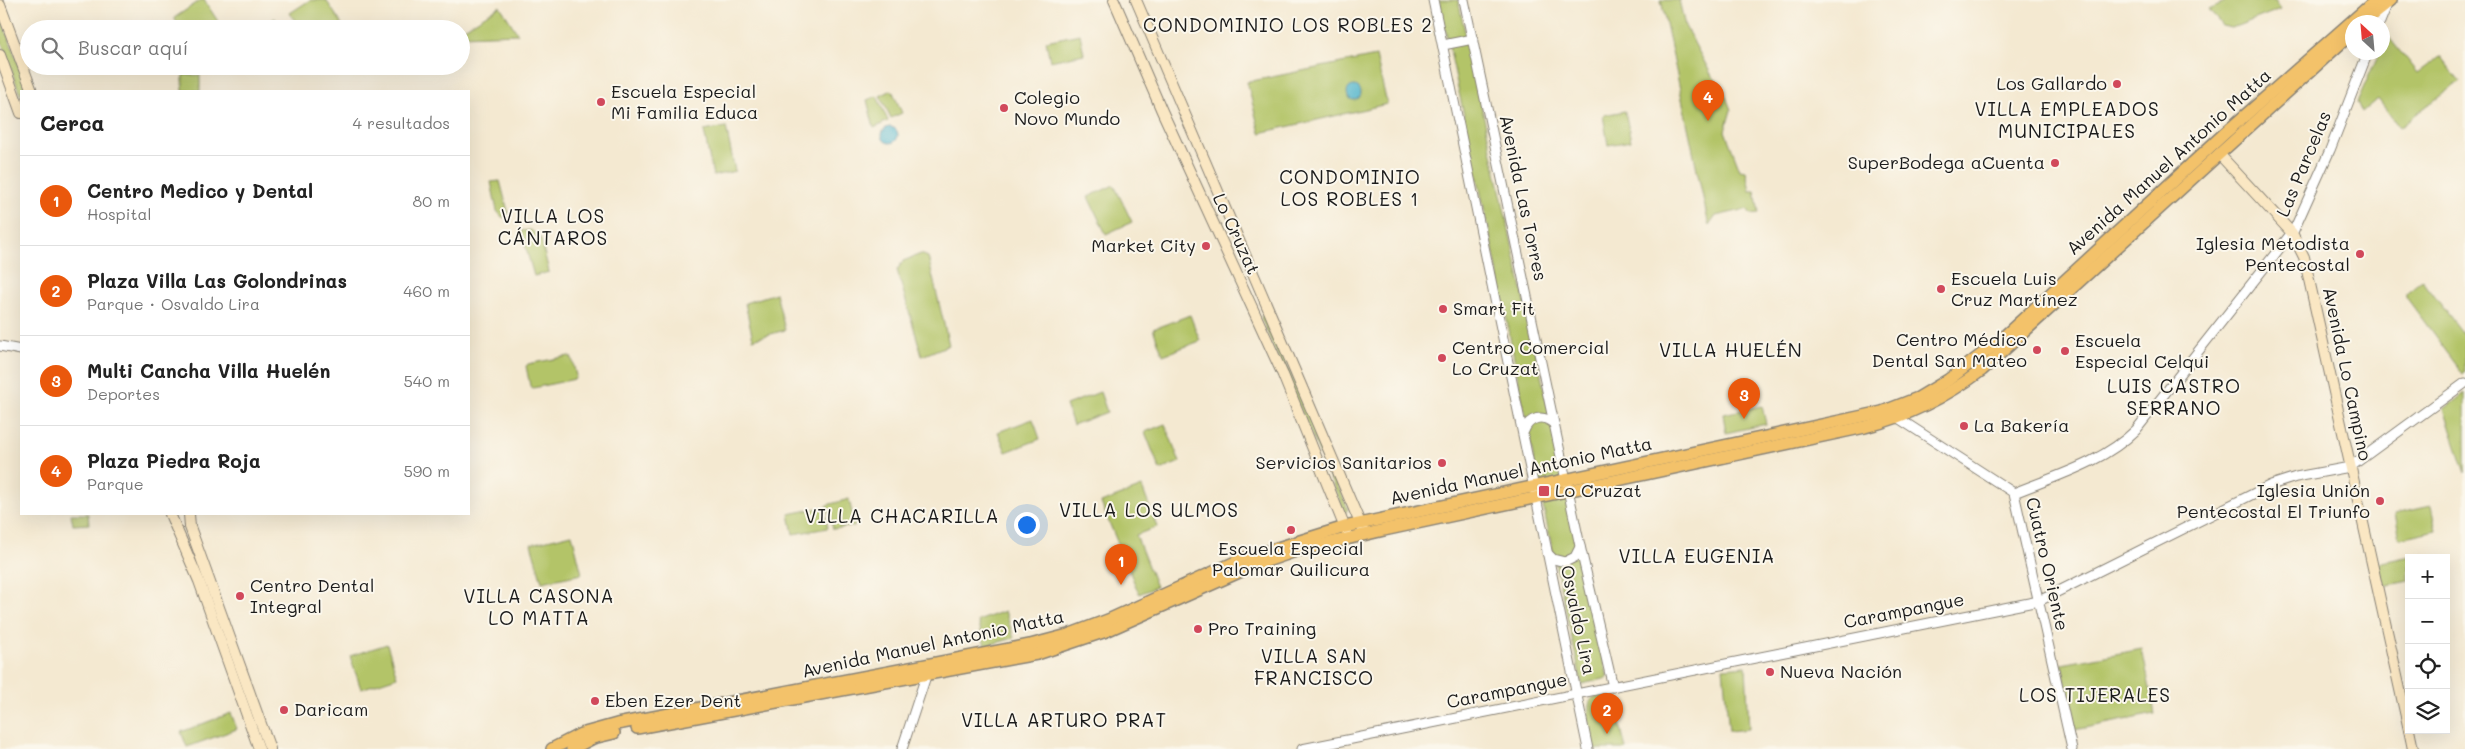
<!DOCTYPE html>
<html lang="es">
<head>
<meta charset="utf-8">
<style>
	body { margin:0; font-family:Mali,sans-serif; background:#f6f6f6; color:#222 }
	.controls { position:absolute; right:15px; bottom:15px; display:grid; overflow:hidden; border-radius:0px; box-shadow:0 5px 20px #0002 }
	.controls button { width:45px; height:45px; display:grid; place-items:center; padding:0; border:0; border-bottom:1px solid #e0e0e0; background:#fff; color:#222; font:25px sans-serif }
	.compass { position:absolute; left:2345px; top:15px; width:45px; height:45px; border-radius:50%; background:#fff; box-shadow:0 5px 20px #0002; rotate:334deg }
	.you { position:absolute; left:1026px; top:524px; width:18px; height:18px; margin:-12px; border:4px solid #fff; border-radius:50%; background:#1a73e8; box-shadow:0 0 0 8px #1a73e833 }
	.badge { display:grid; place-items:center; width:32px; height:32px; border-radius:50%; background:#ea580c; color:#fff; font-size:16px; font-weight:700 }
	.pin { position:absolute; translate:-50% -41px; filter:drop-shadow(0 1px 2px #0008) }
	.pin::after { content:''; position:absolute; top:26px; width:18px; height:15px; background:inherit; clip-path:polygon(0 0,100% 0,50% 100%) }
	.list { margin:0; padding:0; list-style:none }
	h2 { display:flex; justify-content:space-between; align-items:center; height:65px; margin:0; padding:0 20px; font-size:21px }
	h2 small { font-size:16px; font-weight:400; color:#767676 }
	.list li { display:grid; grid-template-columns:32px 1fr auto; gap:15px; align-items:center; box-sizing:border-box; height:90px; padding:0 20px; border-top:1px solid #e0e0e0 }
	.list b { display:block; font-size:19px; white-space:nowrap }
	.list p { margin:0; font-size:16px; white-space:nowrap; color:#767676 }
	.list em { font-size:16px; font-style:normal; color:#767676 }
	.icon { flex:none; width:28px; height:28px; fill:none; stroke:currentColor; stroke-width:2; stroke-linecap:round; stroke-linejoin:round }
	.map { position:relative; flex:none; width:2465px; height:749px; overflow:hidden }
	.search { position:absolute; background:#fff; box-shadow:0 5px 20px #0002; left:20px; top:20px; width:450px; height:55px; display:flex; align-items:center; gap:12px; box-sizing:border-box; padding:0 18px; border-radius:28px; color:#767676; font-size:19px }
	.panel { position:absolute; background:#fff; box-shadow:0 5px 20px #0002; left:20px; top:90px; width:450px; height:425px; border-radius:0px }
	.map>svg:first-child { display:block }
	.green { fill:#b3c467; stroke:#687042 }
	.water { fill:#4cb2cb; stroke:#346774 }
	.lines { fill:none; stroke-linecap:round; stroke-linejoin:round }
	.tertiary-casing { stroke:#888276; stroke-width:11 }
	.secondary-casing { stroke:#888276; stroke-width:12 }
	.primary-casing { stroke:#888276; stroke-width:14 }
	.tertiary { stroke:#fff; stroke-width:9 }
	.secondary { stroke:#fae7c3; stroke-width:10 }
	.primary { stroke:#f3c26a; stroke-width:11 }
	.poi-dot { fill:#d1495b; stroke:#fbf7ec; stroke-width:2 }
	.labels { text-anchor:middle; stroke-width:4; stroke-linejoin:round; paint-order:stroke }
	.poi-label { font-size:18px; fill:#1c1c1c; stroke:#fbf7ec; text-anchor:start }
	.street-label { font-size:18px; fill:#1c1c1c; stroke:#fbf7ec }
	.neighbourhood-label { font-size:19px; letter-spacing:1px; fill:#1c1c1c; stroke:#fbf7ec }
</style>
</head>
<body>
<div class="map">
<svg width="2465" height="749" viewBox="0 0 2465 749">
	<rect width="100%" height="100%" fill="#fbf7ec"/>
	<filter id="ink" filterUnits="userSpaceOnUse"><feTurbulence type="fractalNoise" baseFrequency=".02" numOctaves="2"/><feDisplacementMap in="SourceGraphic" scale="10" xChannelSelector="R" yChannelSelector="G"/><feConvolveMatrix kernelMatrix="1 2 1 2 8 2 1 2 1" color-interpolation-filters="sRGB"/></filter>
	<filter id="wash" filterUnits="userSpaceOnUse"><feTurbulence type="fractalNoise" baseFrequency=".0096" numOctaves="4" result="noise"/><feDisplacementMap in="SourceGraphic" scale="20" xChannelSelector="R" yChannelSelector="G"/><feGaussianBlur stdDeviation="1.12" result="paint"/><feColorMatrix in="noise" values="0 0 0 0 0 0 0 0 0 0 0 0 0 0 0 0 0 1.4 0 .05"/><feComposite in="paint" operator="in"/></filter>
	<g filter="url(#wash)">
		<rect width="100%" height="100%" fill="#f4e9d1"/>
		<g class="green">
			<polygon points="201,0 204,0 223,29 181,29 174,18"/>
			<polygon points="310,0 326,0 345,29 300,29 290,13"/>
			<polygon points="1439,0 1458,0 1608,678 1582,684 1541,497 1494,254"/>
			<polygon points="1661,0 1679,0 1685,26 1712,76 1722,86 1731,110 1725,131 1740,170 1746,171 1750,191 1755,191 1759,213 1751,214 1747,209 1716,216 1709,226"/>
			<polygon points="2229,0 2275,0 2281,9 2232,28 2222,26 2209,9"/>
			<polygon points="500,6 518,34 461,36 461,30"/>
			<polygon points="0,15 29,91 21,91 21,97 0,38"/>
			<polygon points="275,18 282,29 258,29"/>
			<polygon points="1080,34 1084,54 1050,61 1046,41"/>
			<polygon points="2387,35 2417,73 2440,56 2460,81 2399,127 2378,99 2362,113 2357,102 2379,53 2382,52 2383,45"/>
			<polygon points="1376,56 1387,104 1260,133 1247,82"/>
			<rect x="183" y="75" width="17" height="16"/>
			<polygon points="892,90 902,113 891,118 880,96"/>
			<polygon points="877,96 888,121 874,128 867,100"/>
			<polygon points="1625,111 1631,141 1608,145 1603,115"/>
			<polygon points="726,127 735,171 713,176 704,131"/>
			<polygon points="500,181 510,219 502,217 497,211 491,182"/>
			<polygon points="1114,185 1132,222 1106,234 1088,197"/>
			<polygon points="531,230 541,239 549,272 534,276 521,231"/>
			<polygon points="921,254 928,257 949,345 922,356 897,270 903,261"/>
			<polygon points="2422,280 2465,336 2465,372 2463,374 2406,297 2406,293"/>
			<polygon points="776,293 785,330 753,339 745,303"/>
			<polygon points="1190,315 1200,341 1163,355 1153,329"/>
			<polygon points="1263,315 1266,315 1348,509 1345,513 1261,318"/>
			<polygon points="569,356 572,358 576,376 575,379 533,388 530,386 526,366 528,364"/>
			<polygon points="1100,392 1107,412 1073,425 1066,405"/>
			<polygon points="2465,393 2465,473 2444,409"/>
			<polygon points="1762,406 1766,424 1726,433 1723,414"/>
			<polygon points="1033,419 1040,439 1006,452 998,432"/>
			<polygon points="1165,424 1180,462 1160,470 1145,432"/>
			<polygon points="1142,487 1157,527 1136,535 1156,587 1139,594 1101,503"/>
			<polygon points="849,499 855,526 833,529 827,505"/>
			<polygon points="2431,506 2436,530 2400,538 2395,514"/>
			<polygon points="824,507 828,528 793,534 789,514"/>
			<polygon points="71,514 88,514 89,524 73,525"/>
			<polygon points="572,534 582,574 542,582 531,544"/>
			<polygon points="2415,555 2416,558 2409,558 2409,581 2383,586 2378,563"/>
			<polygon points="1005,611 1014,638 985,646 978,621"/>
			<polygon points="387,644 397,677 361,689 350,656"/>
			<polygon points="2142,649 2155,714 2074,730 2062,664"/>
			<polygon points="1746,666 1749,729 1729,731 1723,668"/>
			<path d="M1613,695L1626,749H1594C1592,738 1583,705 1593,698C1597,694 1608,695 1613,695Z"/>
			<polygon points="231,713 237,729 187,747 181,732"/>
		</g>
		<g class="water">
			<circle cx="1354" cy="93" r="7"/>
			<circle cx="890" cy="135" r="8"/>
		</g>
	</g>
	<g filter="url(#ink)">
		<g class="lines">
			<defs>
				<g id="tertiary">
					<polyline points="1433,0 1588,749"/>
					<polyline points="1464,0 1580,546 1613,687"/>
					<polyline points="2380,22 2388,2"/>
					<polyline points="1443,45 1473,39"/>
					<polyline points="0,346 21,350"/>
					<polyline points="1898,418 2014,493 2072,749"/>
					<path d="M1524,431C1529,417 1543,414 1554,424"/>
					<path d="M2014,493C2056,476 2104,462 2136,430L2294,230L2330,150L2368,52"/>
					<polyline points="1547,553 1553,559 1565,562 1575,557 1580,547"/>
					<polyline points="902,749 928,670"/>
					<polyline points="1302,749 2039,601 2271,485 2296,477 2350,467 2465,383"/>
				</g>
				<g id="secondary">
					<polyline points="1114,0 1162,111 1283,375 1347,533"/>
					<polyline points="1136,0 1363,530"/>
					<polyline points="0,5 32,91"/>
					<polyline points="0,55 21,113"/>
					<polyline points="2219,154 2292,233 2304,257 2409,730"/>
					<polyline points="170,514 199,581 259,749"/>
					<polyline points="189,514 190,527 270,749"/>
					<polyline points="2409,730 2413,749"/>
				</g>
				<g id="primary">
					<polyline points="2364,22 2391,0"/>
					<path d="M637,728L1037,654L1106,631L1255,565L1296,551L1384,530L1865,427C1909,416 1946,397 1982,370L2352,33"/>
					<polyline points="552,749 581,734 617,724 1030,645 1068,635 1108,620 1242,559 1345,527 1882,412 1918,398 1948,380 1997,343 2224,134 2376,0"/>
					<polyline points="572,749 593,738 614,733"/>
				</g>
			</defs>
			<use href="#tertiary" class="tertiary-casing"/>
			<use href="#secondary" class="secondary-casing"/>
			<use href="#primary" class="primary-casing"/>
			<use href="#tertiary" class="tertiary"/>
			<use href="#secondary" class="secondary"/>
			<use href="#primary" class="primary"/>
		</g>
	</g>
	<g class="poi-dot">
		<circle cx="2117" cy="84" r="5"/>
		<circle cx="601" cy="102" r="5"/>
		<circle cx="1004" cy="108" r="5"/>
		<circle cx="2055" cy="163" r="5"/>
		<circle cx="1206" cy="246" r="5"/>
		<circle cx="2360" cy="254" r="5"/>
		<circle cx="1941" cy="289" r="5"/>
		<circle cx="1443" cy="309" r="5"/>
		<circle cx="2037" cy="350" r="5"/>
		<circle cx="2065" cy="351" r="5"/>
		<circle cx="1442" cy="358" r="5"/>
		<circle cx="1964" cy="426" r="5"/>
		<circle cx="1442" cy="463" r="5"/>
		<rect x="1538" y="485" width="12" height="12" rx="2.5"/>
		<circle cx="2380" cy="501" r="5"/>
		<circle cx="1291" cy="530" r="5"/>
		<circle cx="240" cy="596" r="5"/>
		<circle cx="1198" cy="629" r="5"/>
		<circle cx="1770" cy="672" r="5"/>
		<circle cx="595" cy="701" r="5"/>
		<circle cx="284" cy="710" r="5"/>
	</g>
	<g class="labels">
		<g class="poi-label">
			<text x="2107" y="90" text-anchor="end">Los Gallardo</text>
			<text x="611" y="98">Escuela Especial<tspan x="611" dy="21">Mi Familia Educa</tspan></text>
			<text x="1014" y="104">Colegio<tspan x="1014" dy="21">Novo Mundo</tspan></text>
			<text x="2045" y="169" text-anchor="end">SuperBodega aCuenta</text>
			<text x="2350" y="250" text-anchor="end">Iglesia Metodista<tspan x="2350" dy="21">Pentecostal</tspan></text>
			<text x="1196" y="252" text-anchor="end">Market City</text>
			<text x="1951" y="285">Escuela Luis<tspan x="1951" dy="21">Cruz Martínez</tspan></text>
			<text x="1453" y="315">Smart Fit</text>
			<text x="2027" y="346" text-anchor="end">Centro Médico<tspan x="2027" dy="21">Dental San Mateo</tspan></text>
			<text x="2075" y="347">Escuela<tspan x="2075" dy="21">Especial Celqui</tspan></text>
			<text x="1452" y="354">Centro Comercial<tspan x="1452" dy="21">Lo Cruzat</tspan></text>
			<text x="1974" y="432">La Bakería</text>
			<text x="1432" y="469" text-anchor="end">Servicios Sanitarios</text>
			<text x="1555" y="497">Lo Cruzat</text>
			<text x="2370" y="497" text-anchor="end">Iglesia Unión<tspan x="2370" dy="21">Pentecostal El Triunfo</tspan></text>
			<text x="1291" y="555" text-anchor="middle">Escuela Especial<tspan x="1291" dy="21">Palomar Quilicura</tspan></text>
			<text x="250" y="592">Centro Dental<tspan x="250" dy="21">Integral</tspan></text>
			<text x="1208" y="635">Pro Training</text>
			<text x="1780" y="678">Nueva Nación</text>
			<text x="605" y="707">Eben Ezer Dent</text>
			<text x="294" y="716">Daricam</text>
		</g>
		<g class="street-label">
			<text transform="translate(2169 162) rotate(-42)" y="6">Avenida Manuel Antonio Matta</text>
			<text transform="translate(2304 164) rotate(-67)" y="6">Las Parcelas</text>
			<text transform="translate(1523 198) rotate(78)" y="6">Avenida Las Torres</text>
			<text transform="translate(1236 234) rotate(65)" y="6">Lo Cruzat</text>
			<text transform="translate(2347 374) rotate(78)" y="6">Avenida Lo Campino</text>
			<text transform="translate(1521 471) rotate(-12)" y="6">Avenida Manuel Antonio Matta</text>
			<text transform="translate(2047 564) rotate(77)" y="6">Cuatro Oriente</text>
			<text transform="translate(1904 611) rotate(-11)" y="6">Carampangue</text>
			<text transform="translate(1578 620) rotate(78)" y="6">Osvaldo Lira</text>
			<text transform="translate(933 644) rotate(-12)" y="6">Avenida Manuel Antonio Matta</text>
			<text transform="translate(1507 691) rotate(-11)" y="6">Carampangue</text>
		</g>
		<g class="neighbourhood-label">
			<text x="1288" y="32">CONDOMINIO LOS ROBLES 2</text>
			<text x="2067" y="116">VILLA EMPLEADOS<tspan x="2067" dy="22">MUNICIPALES</tspan></text>
			<text x="1350" y="184">CONDOMINIO<tspan x="1350" dy="22">LOS ROBLES 1</tspan></text>
			<text x="553" y="223">VILLA LOS<tspan x="553" dy="22">CÁNTAROS</tspan></text>
			<text x="1731" y="357">VILLA HUELÉN</text>
			<text x="2174" y="393">LUIS CASTRO<tspan x="2174" dy="22">SERRANO</tspan></text>
			<text x="1149" y="517">VILLA LOS ULMOS</text>
			<text x="902" y="523">VILLA CHACARILLA</text>
			<text x="1697" y="563">VILLA EUGENIA</text>
			<text x="539" y="603">VILLA CASONA<tspan x="539" dy="22">LO MATTA</tspan></text>
			<text x="1314" y="663">VILLA SAN<tspan x="1314" dy="22">FRANCISCO</tspan></text>
			<text x="2095" y="702">LOS TIJERALES</text>
			<text x="1064" y="727">VILLA ARTURO PRAT</text>
		</g>
	</g>
</svg>
<div class="controls">
<button>+</button>
<button>−</button>
<button><svg class="icon" aria-label="locate" viewBox="0 0 24 24"><circle cx="12" cy="12" r="6"/><path d="M12 2v4M12 18v4M2 12h4M18 12h4"/></svg></button>
<button><svg class="icon" aria-label="layers" viewBox="0 0 24 24"><path d="M12 4l9 5-9 5-9-5zM3 14l9 5 9-5"/></svg></button>
</div>
<svg class="compass" viewBox="-18 -18 36 36"><path d="M0-13l5 13h-10z" fill="#e53935"/><path d="M0 13l5-13h-10z" fill="#767676"/></svg>
<div class="you"></div>
<div class="pin badge" style="left:1121px;top:585px">1</div>
<div class="pin badge" style="left:1607px;top:734px">2</div>
<div class="pin badge" style="left:1744px;top:419px">3</div>
<div class="pin badge" style="left:1708px;top:121px">4</div>
<div class="search"><svg class="icon" aria-label="search" viewBox="0 0 24 24"><circle cx="10" cy="10" r="6"/><path d="M15 15l6 6"/></svg>Buscar aquí</div>
<section class="panel">
<h2>Cerca<small>4 resultados</small></h2>
<ul class="list">
<li><span class="badge">1</span><div><b>Centro Medico y Dental</b><p>Hospital</p></div><em>80 m</em></li>
<li><span class="badge">2</span><div><b>Plaza Villa Las Golondrinas</b><p>Parque · Osvaldo Lira</p></div><em>460 m</em></li>
<li><span class="badge">3</span><div><b>Multi Cancha Villa Huelén</b><p>Deportes</p></div><em>540 m</em></li>
<li><span class="badge">4</span><div><b>Plaza Piedra Roja</b><p>Parque</p></div><em>590 m</em></li>
</ul>
</section>
</div>
</body>
</html>
